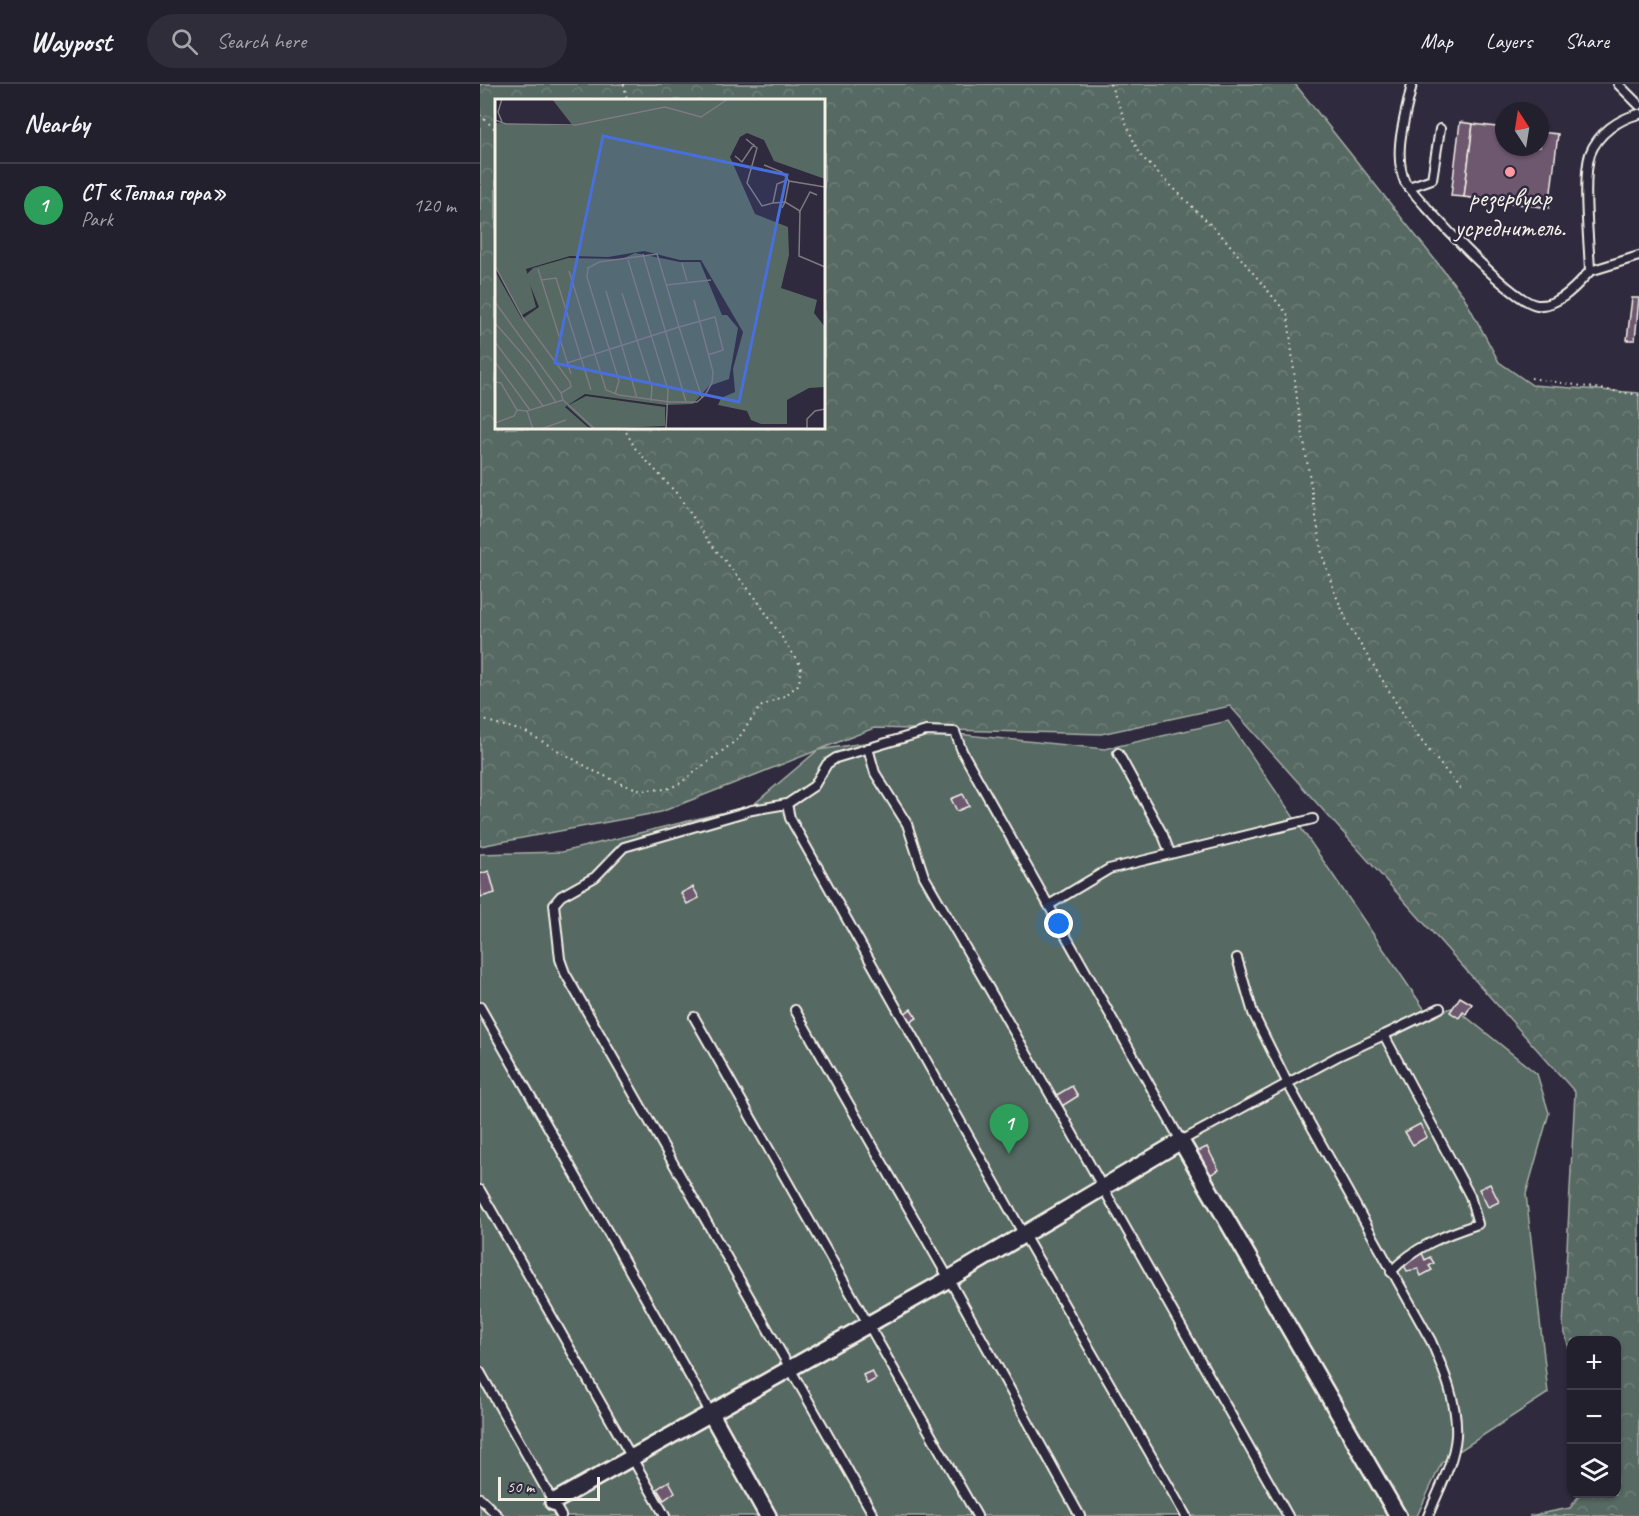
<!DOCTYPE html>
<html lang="en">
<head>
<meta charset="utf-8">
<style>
	body { margin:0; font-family:Caveat,sans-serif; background:#2f2d3a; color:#f1f3f6 }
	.controls { position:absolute; right:18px; bottom:18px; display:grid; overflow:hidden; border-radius:12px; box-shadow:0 2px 4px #0004 }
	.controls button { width:54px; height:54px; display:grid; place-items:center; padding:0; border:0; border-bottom:2px solid #403e4a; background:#23202e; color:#f1f3f6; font:30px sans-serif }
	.compass { position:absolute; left:1015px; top:18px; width:54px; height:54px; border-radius:50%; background:#23202e; box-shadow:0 2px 4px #0004; rotate:348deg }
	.scale { position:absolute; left:18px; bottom:15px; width:102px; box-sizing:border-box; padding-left:6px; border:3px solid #f4f1e8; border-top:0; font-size:16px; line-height:21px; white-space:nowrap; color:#f4f1e8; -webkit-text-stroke:4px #2f2a3d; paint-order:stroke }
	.you { position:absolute; left:579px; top:840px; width:21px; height:21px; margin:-15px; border:4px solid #fff; border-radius:50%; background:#1a73e8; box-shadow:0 0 0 9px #1a73e833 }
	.badge { display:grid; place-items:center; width:39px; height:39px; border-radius:50%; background:#8bbbb9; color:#fff; font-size:20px; font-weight:700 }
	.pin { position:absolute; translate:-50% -50px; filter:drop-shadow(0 2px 3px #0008) }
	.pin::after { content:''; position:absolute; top:32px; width:21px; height:18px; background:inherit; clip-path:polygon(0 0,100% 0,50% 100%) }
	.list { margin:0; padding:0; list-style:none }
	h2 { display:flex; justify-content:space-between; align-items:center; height:78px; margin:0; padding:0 24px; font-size:26px }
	h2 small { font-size:20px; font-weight:400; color:#a3a3aa }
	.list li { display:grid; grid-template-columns:39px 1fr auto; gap:18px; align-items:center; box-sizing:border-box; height:84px; padding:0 24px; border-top:2px solid #403e4a }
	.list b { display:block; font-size:22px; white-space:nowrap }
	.list p { margin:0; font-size:20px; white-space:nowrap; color:#a3a3aa }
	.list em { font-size:20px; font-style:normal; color:#a3a3aa }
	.icon { flex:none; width:33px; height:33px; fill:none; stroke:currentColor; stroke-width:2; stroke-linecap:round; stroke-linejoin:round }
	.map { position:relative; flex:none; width:1159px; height:1432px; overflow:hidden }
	header { display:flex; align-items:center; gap:36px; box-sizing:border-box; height:84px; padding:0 30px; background:#23202e; border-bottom:2px solid #403e4a }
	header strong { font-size:28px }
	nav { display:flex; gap:33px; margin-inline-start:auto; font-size:21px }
	.search { width:420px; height:54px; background:#2f2d3a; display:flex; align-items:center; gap:15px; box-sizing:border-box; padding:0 21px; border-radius:33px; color:#a3a3aa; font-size:22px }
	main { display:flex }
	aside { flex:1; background:#23202e }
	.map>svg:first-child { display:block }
	.forest { fill:url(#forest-crowns); stroke:#a5ada5; stroke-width:1.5; fill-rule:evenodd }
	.garden { fill:#566962; stroke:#a5ada5; stroke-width:1.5 }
	.building { fill:#6e596f; stroke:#f4f1e8; stroke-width:1.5 }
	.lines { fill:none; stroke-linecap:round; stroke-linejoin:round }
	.service-casing { stroke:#f4f1e8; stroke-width:12 }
	.minor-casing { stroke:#f4f1e8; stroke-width:20 }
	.path { stroke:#f4f1e8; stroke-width:2; stroke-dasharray:1.5 4.5; stroke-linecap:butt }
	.service { stroke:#2f2a3d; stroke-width:8 }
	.minor { stroke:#2f2a3d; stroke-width:15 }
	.poi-dot { fill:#ff9aa2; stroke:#2f2a3d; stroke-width:2 }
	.labels { text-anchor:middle; stroke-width:5; stroke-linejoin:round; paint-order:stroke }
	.poi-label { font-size:26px; fill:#f4f1e8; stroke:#2f2a3d }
	.inset-road { fill:none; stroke:#7e7a81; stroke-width:1.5 }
	.view { fill:#486fdb; fill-opacity:0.15; stroke:#486fdb; stroke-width:3 }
	.inset-edge { fill:none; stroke:#f4f1e8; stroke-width:3 }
</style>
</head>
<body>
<header>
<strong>Waypost</strong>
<div class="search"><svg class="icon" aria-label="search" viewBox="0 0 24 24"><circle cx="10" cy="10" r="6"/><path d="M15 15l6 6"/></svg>Search here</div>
<nav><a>Map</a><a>Layers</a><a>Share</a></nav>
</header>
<main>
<aside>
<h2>Nearby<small></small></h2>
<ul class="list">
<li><span class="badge" style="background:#2e9e5b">1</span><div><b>СТ «Теплая гора»</b><p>Park</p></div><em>120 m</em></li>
</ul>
</aside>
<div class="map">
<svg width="1159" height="1432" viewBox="0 0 1159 1432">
	<defs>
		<pattern id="forest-crowns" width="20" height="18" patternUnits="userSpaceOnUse" patternTransform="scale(1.5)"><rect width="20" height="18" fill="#566962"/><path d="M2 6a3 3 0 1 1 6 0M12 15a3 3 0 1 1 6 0" fill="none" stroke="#6f7f78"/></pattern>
	</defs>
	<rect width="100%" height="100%" fill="#2f2a3d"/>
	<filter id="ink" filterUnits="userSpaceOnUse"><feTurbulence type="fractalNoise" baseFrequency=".0167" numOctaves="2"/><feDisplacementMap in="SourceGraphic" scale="12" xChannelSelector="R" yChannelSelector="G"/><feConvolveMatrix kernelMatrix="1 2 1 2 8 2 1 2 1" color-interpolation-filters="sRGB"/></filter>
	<g filter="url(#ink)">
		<path class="forest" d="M0,0H815L983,211L1019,278L1052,301L1159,309V1432H1049L1090,1424L1100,1410H1136V1256H1092L1091,1272L1083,1242L1095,1008L750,622L621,650L394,644L181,728L0,762ZM16,16H344V344H16Z"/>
		<polygon class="garden" points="748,637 949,932 974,923 1057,990 1069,1029 1046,1110 1068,1309 962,1378 937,1432 0,1432 0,770 82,768 273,721 338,666 457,648 625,665"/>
		<g class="building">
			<polygon points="980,38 993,40 984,113 971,112"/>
			<polygon points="993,40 1024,44 1024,63 1060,63 1060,48 1078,50 1069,124 984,113"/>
			<polygon points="1152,214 1159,214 1155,256 1147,256"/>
			<polygon points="483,710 489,722 477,727 471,715"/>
			<polygon points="9,787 15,809 1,813 0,790"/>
			<polygon points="213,803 219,814 207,820 201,809"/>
			<polygon points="980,913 992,920 986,930 983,928 979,934 970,928"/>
			<polygon points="431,925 437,934 429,939 424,930"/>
			<polygon points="592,1002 598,1012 582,1022 575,1012"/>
			<polygon points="940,1040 947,1053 933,1061 925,1048"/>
			<polygon points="727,1063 739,1086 726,1093 714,1069"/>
			<polygon points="1010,1100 1019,1118 1008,1123 999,1105"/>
			<polygon points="942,1169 945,1176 950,1173 954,1179 949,1182 952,1186 941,1192 938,1185 927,1187 923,1179"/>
			<polygon points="392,1287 396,1295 387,1300 383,1291"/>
			<polygon points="189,1397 195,1408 184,1416 177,1405"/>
		</g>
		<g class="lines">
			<defs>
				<g id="service">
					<path d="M932,0C926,31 912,68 925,98C943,122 1032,218 1057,221C1079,223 1097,201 1110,187C1109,158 1102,96 1110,70C1118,49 1139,35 1159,30"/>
					<polyline points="1138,0 1159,21"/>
					<polyline points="929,103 952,95 960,45"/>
					<polyline points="1110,187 1159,172"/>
					<polyline points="388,664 395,689 427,740 444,792 582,1031 808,1432"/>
					<polyline points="638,669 683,751 690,769"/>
					<polyline points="307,720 310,734 544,1151 706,1432"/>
					<polyline points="569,821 629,785 833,735"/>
					<path d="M757,874L773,929L808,1000L951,1257C964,1287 978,1319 976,1352C974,1379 958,1407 948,1432"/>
					<polyline points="0,923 230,1328"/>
					<polyline points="315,926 469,1195 600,1432"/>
					<polyline points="214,933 497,1432"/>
					<polyline points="904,951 960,924"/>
					<polyline points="0,1106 185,1432"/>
					<polyline points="0,1288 81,1432"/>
					<polyline points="0,1414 18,1432"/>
					<path d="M394,1432L85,889L80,875L74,820L81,812L115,793L144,763L272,726L307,720L334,702L347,680L356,674L446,647L475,648L482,667L701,1057L860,971L904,951L990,1112L998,1140C967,1150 933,1163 911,1188"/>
				</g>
				<g id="minor">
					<polyline points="230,1328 288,1432"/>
					<polyline points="73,1418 469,1195 701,1057 918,1432"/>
				</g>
			</defs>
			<use href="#service" class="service-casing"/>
			<use href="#minor" class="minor-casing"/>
			<g class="path">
				<polyline points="144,0 147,16"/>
				<polyline points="630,0 659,70 744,154 808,231 817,315 842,470 854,507 869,542 935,649 983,708"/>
				<polyline points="0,31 16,46"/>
				<polyline points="1051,294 1159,311"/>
				<polyline points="0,635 46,648 114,687 144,701 162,706 187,705 199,700 258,655 280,623 306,611 319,600 321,582 275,513 230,459 198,411 155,364 144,344"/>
			</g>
			<use href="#service" class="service"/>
			<use href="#minor" class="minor"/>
		</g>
	</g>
	<circle class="poi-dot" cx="1030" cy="88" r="6"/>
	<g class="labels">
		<g class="poi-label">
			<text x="1030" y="122">резервуар<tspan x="1030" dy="30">усреднитель.</tspan></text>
		</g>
	</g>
	<g transform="translate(15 15)">
		<rect width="330" height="330" fill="#2f2a3d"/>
		<path d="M57,0H330V80L279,62L269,41L252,34L245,38L235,58L260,115L293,128L294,156L286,189L322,201L319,214L330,228V288L314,289L292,301V325H266L256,321L252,312L223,306L226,299L240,293L238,270L248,233L206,161H185L149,152L113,158L75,157L31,170L41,208L27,216L0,168V24L78,27ZM91,297L170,308V327L97,330L72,307Z" fill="#566962"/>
		<path d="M140,154L185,163H205L227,216H232L243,229L234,280L214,287L198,305L171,306L90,295L70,308L95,330H0V172L27,220L44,208L31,176L38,169L73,159L127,160Z" fill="#566962"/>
		<path class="inset-road" d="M7,0L3,13L7,23M0,21L11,25L81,26L170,8L206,18L233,0M251,40L262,49L252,84L267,107L278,104L282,85L292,81M240,57L247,63L259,45M269,66L287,73L294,82L330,88M294,82L290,103L305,112L304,157L330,168M278,104L290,103L287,109M304,114L315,93L322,96M148,155L191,303M133,161L173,291L171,330M187,164L192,182M0,167L28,219L75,283L76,288L66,294L68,301M43,170L76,275M74,172L111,291L124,296L175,303H202L210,296L217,284L218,273L199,201M46,181L61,179L96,291M171,186L216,181M111,192L142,299M127,194L157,288L156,302M0,203L66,294M0,224L35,264L61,303M0,243L48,307M0,263L35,311M72,264L184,228L207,299M0,283L6,284L22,311L32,312L68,301M120,295L124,282L92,178L93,169L104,163L162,155L184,228L220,218L228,251L213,256M68,301L100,330M32,312L38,330M0,324L19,317L22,311M46,330L71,321M236,330H255M312,330V320L320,312L330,310"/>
		<path class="view" d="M108,37L292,76L244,303L60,264Z"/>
		<rect width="330" height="330" class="inset-edge"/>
	</g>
</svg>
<div class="controls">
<button>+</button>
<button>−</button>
<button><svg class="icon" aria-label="layers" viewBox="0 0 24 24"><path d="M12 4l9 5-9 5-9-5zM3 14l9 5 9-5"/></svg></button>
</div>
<svg class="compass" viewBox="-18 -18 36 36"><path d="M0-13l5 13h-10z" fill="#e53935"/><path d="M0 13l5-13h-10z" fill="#a3a3aa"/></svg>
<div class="scale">50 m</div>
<div class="you"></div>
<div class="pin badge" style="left:529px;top:1070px;background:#2e9e5b">1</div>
</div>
</main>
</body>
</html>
